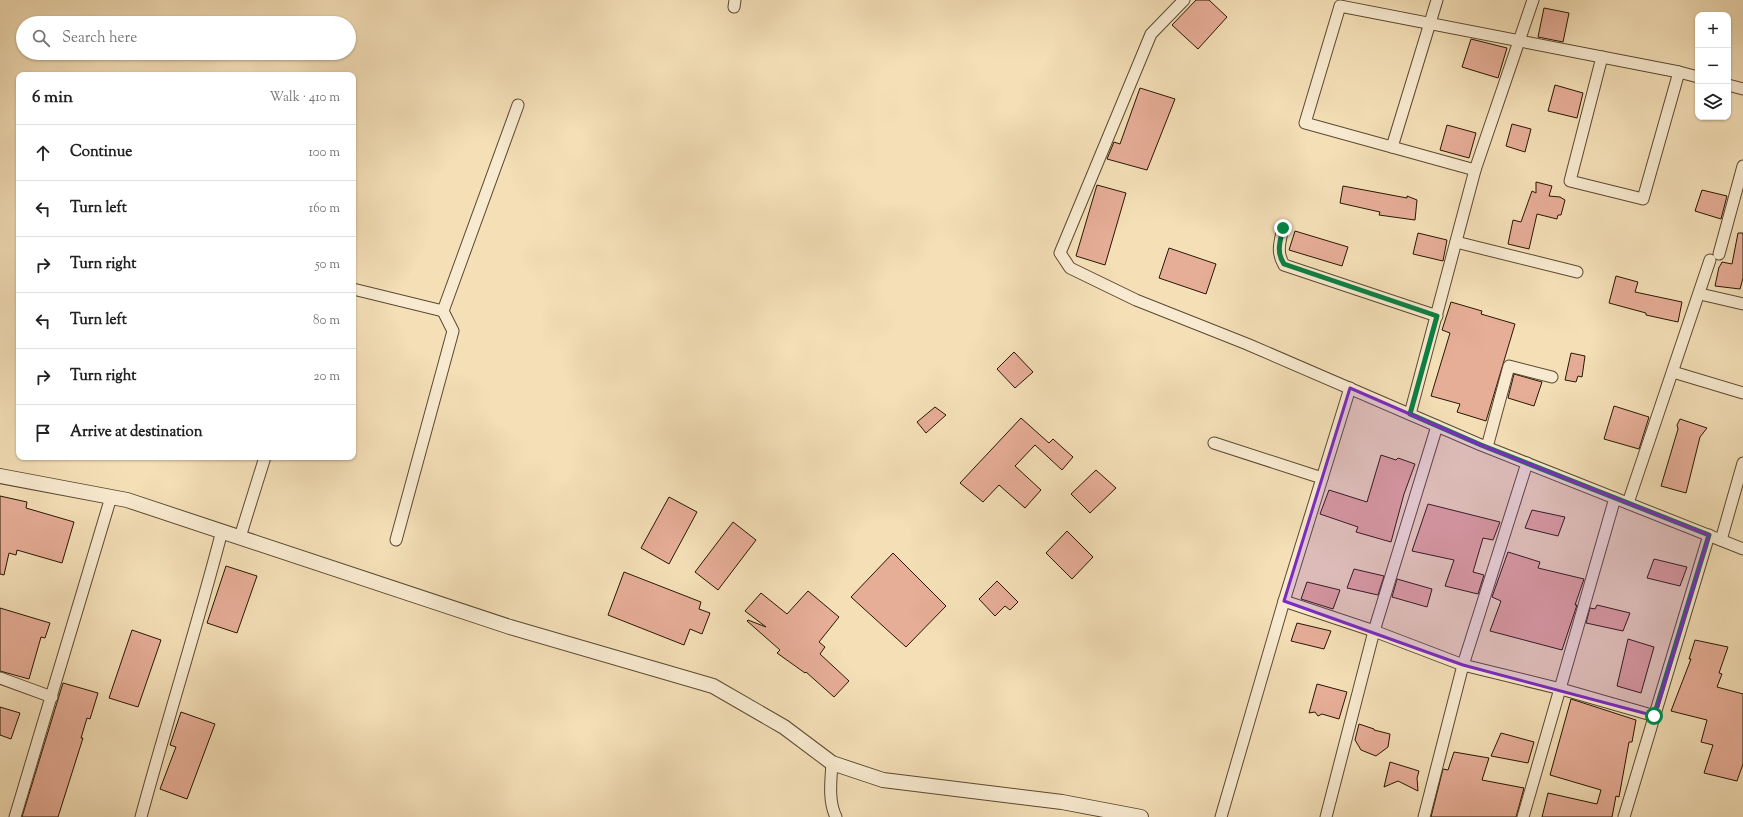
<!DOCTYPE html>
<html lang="en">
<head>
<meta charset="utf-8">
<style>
	body { margin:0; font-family:"Sorts Mill Goudy",serif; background:#f6f6f6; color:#222 }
	.controls { position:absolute; right:12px; top:12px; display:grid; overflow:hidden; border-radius:8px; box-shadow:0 1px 3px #0004 }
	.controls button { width:36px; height:36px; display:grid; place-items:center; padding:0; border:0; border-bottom:1px solid #e0e0e0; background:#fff; color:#222; font:20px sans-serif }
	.stop { position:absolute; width:12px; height:12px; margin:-9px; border:3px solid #0b8043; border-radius:50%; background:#fff }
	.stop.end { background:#0b8043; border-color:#fff; box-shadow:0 1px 4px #0008 }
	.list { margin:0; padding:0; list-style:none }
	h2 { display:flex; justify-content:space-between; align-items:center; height:52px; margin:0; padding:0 16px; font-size:17px }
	h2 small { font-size:13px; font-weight:400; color:#767676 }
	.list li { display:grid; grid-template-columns:26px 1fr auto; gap:12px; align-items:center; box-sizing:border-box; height:56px; padding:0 16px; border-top:1px solid #e0e0e0 }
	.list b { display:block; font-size:15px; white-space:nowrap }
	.list em { font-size:13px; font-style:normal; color:#767676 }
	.icon { flex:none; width:22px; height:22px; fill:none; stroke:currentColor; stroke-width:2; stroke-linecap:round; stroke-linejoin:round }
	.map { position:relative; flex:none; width:1743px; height:817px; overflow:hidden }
	.search { position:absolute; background:#fff; box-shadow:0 1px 3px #0004; left:16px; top:16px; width:340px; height:44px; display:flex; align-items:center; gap:10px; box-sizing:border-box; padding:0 14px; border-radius:22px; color:#767676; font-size:15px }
	.panel { position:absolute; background:#fff; box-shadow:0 1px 3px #0004; left:16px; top:72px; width:340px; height:388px; border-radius:8px }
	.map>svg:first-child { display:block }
	.building { fill:#e6ad97; stroke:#281703 }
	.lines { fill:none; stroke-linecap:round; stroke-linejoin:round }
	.minor-casing { stroke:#5b4930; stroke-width:13 }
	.tertiary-casing { stroke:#5b4930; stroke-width:16 }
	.minor { stroke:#f8ead0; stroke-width:11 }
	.tertiary { stroke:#f8ead0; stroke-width:14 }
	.route { stroke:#0b8043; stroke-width:5 }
	.marked { fill:#7b2cbf; fill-opacity:0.2; stroke:#7b2cbf; stroke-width:3; stroke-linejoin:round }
</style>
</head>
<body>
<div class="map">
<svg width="1743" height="817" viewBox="0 0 1743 817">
	<rect width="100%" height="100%" fill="#f4dfb7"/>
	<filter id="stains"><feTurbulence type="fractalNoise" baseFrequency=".005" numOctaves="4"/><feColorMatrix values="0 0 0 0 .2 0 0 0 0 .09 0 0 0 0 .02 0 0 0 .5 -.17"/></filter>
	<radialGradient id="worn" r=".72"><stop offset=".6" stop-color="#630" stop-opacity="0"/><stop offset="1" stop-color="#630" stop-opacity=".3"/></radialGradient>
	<g class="building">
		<polygon points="1196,0 1209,0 1227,17 1198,49 1172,25"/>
		<polygon points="1544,8 1569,13 1563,42 1538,37"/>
		<polygon points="1471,39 1507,48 1498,78 1462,67"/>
		<polygon points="1555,85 1583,93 1577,118 1548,111"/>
		<polygon points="1140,88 1175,99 1147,170 1107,159 1114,142 1120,144"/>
		<polygon points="1512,124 1531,129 1525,152 1506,146"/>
		<polygon points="1447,125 1476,133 1469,158 1440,150"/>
		<polygon points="1536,182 1552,186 1549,196 1560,197 1565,200 1561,215 1558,215 1557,219 1537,214 1529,249 1508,244 1513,220 1521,222 1532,191 1536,193"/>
		<polygon points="1097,185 1126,193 1105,265 1076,256"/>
		<polygon points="1343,186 1407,198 1407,196 1417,200 1415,220 1379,215 1380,212 1340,203"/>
		<polygon points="1702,190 1727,196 1721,219 1695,211"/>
		<polygon points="1295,231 1348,247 1342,266 1289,250"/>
		<polygon points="1418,233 1447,240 1443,261 1413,254"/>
		<polygon points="1738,233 1743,233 1743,278 1740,289 1715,286 1719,267 1720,266 1722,262 1732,264"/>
		<polygon points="1169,248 1216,264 1206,294 1159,278"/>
		<polygon points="1616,276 1638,282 1635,292 1682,302 1678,322 1646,315 1646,313 1609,303"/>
		<polygon points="1451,302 1482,311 1481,314 1515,324 1486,421 1457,412 1460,404 1431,396 1450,333 1442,330"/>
		<polygon points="1014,352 1033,372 1015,388 997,369"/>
		<polygon points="1571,353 1585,356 1582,377 1578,376 1576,382 1565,380"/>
		<polygon points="1514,374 1542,382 1534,406 1508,398"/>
		<polygon points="1614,406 1649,417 1639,449 1604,439"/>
		<polygon points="935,407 946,415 926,433 917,422"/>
		<polygon points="1021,418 1049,443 1053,439 1073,457 1062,470 1035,445 1015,466 1041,490 1025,508 999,485 983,502 960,483"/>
		<polygon points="1680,419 1707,428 1700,437 1686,493 1661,486 1678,429 1677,425"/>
		<polygon points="1381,455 1396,460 1398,458 1415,464 1404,494 1391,542 1356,532 1358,527 1320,514 1329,490 1367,502"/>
		<polygon points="1096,470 1116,488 1090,513 1071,494"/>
		<polygon points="0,496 27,502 26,508 74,522 62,563 17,550 16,555 9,553 4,575 0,574"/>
		<polygon points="669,497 697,512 669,564 641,548"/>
		<polygon points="1428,504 1500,522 1493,540 1483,538 1473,572 1484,575 1478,594 1445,586 1454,560 1412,551"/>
		<polygon points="1532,510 1565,517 1558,536 1525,528"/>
		<polygon points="733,522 756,540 718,590 695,572"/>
		<polygon points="1067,531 1093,557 1072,579 1046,553"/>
		<polygon points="1508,552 1540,562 1538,568 1584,579 1575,605 1577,605 1562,650 1490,631 1501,601 1492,597"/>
		<polygon points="893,553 946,606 906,647 851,597"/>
		<polygon points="1654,559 1687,567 1680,586 1647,578"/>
		<polygon points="226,566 257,576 237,633 207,623"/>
		<polygon points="1354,569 1384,576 1378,595 1347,588"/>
		<polygon points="624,572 701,602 699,609 710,613 702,634 690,629 684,645 608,615"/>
		<polygon points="1397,579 1432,589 1427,607 1392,597"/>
		<polygon points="997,581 1018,602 1010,610 1005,606 995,616 979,599"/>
		<polygon points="1307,582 1340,590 1333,609 1301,599"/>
		<polygon points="808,591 839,617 819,642 825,647 820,654 849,681 834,697 806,672 805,673 777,653 780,650 747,621 748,620 766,627 745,611 761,593 787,614"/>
		<polygon points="1597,605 1630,613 1623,631 1586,623 1590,608 1595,609"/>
		<polygon points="0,608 50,623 45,638 41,637 29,679 0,671"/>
		<polygon points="1297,623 1331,631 1324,649 1291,641"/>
		<polygon points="132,630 161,640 138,707 109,698"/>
		<polygon points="1628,639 1654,647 1641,693 1617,686"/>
		<polygon points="1695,640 1728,647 1719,673 1722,674 1717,687 1743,694 1743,764 1737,781 1704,773 1713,745 1701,742 1707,720 1671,711 1691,659 1689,659"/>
		<polygon points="63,683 98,693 90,719 87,718 81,738 83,738 58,817 22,817"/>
		<polygon points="1317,684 1347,692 1339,719 1322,714 1318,716 1315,712 1309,713"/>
		<polygon points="1571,699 1636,720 1632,742 1629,742 1619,797 1616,796 1612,817 1542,817 1548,793 1597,804 1601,790 1550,775"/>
		<polygon points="0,707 20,713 11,739 0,735"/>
		<polygon points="181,712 215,724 187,799 160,789 176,747 170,745"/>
		<polygon points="1359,724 1374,729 1374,730 1390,734 1388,747 1376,756 1361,750 1355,740"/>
		<polygon points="1501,733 1534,742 1528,763 1491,756"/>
		<polygon points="1454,752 1489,758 1482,780 1524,788 1516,817 1431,817 1443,769 1448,770"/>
		<polygon points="1390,762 1419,771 1417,778 1418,791 1398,781 1384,787"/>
	</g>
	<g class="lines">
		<defs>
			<g id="minor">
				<polyline points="1184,0 1151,34 1060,253 1070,268 1136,300 1247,344 1481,445 1743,549"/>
				<polyline points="734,7 735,0"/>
				<polyline points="1602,57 1570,181 1643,199 1679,72"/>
				<polyline points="1728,85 1743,89"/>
				<polyline points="1392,147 1437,0"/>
				<polyline points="1475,170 1305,123 1340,6 1679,72 1698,77"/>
				<path d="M1283,228C1280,242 1276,252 1284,265L1437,316"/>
				<polyline points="1456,242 1577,272"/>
				<polyline points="1719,254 1743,166"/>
				<polyline points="353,289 443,311 518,105"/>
				<polyline points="1700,294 1743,304"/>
				<polyline points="1673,372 1743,393"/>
				<polyline points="1410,414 1475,170 1533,0"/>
				<polyline points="1214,443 1322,478"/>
				<polyline points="1487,447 1509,366 1552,377"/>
				<polyline points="1628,503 1710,260"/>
				<polyline points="240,537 265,457"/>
				<polyline points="396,540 453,331 443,311"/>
				<polyline points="1721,540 1743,463"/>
				<polyline points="1284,601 1374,631 1463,665 1561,689 1655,716"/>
				<polyline points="0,678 52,697"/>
				<path d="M832,763C831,780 828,801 836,817"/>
				<polyline points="15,817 111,497"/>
				<path d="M141,817C167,721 197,627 222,531"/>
				<polyline points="1221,817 1284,601 1350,388"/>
				<polyline points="1326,817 1374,631 1437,426"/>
				<polyline points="1424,817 1463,665 1527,463"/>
				<polyline points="1523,817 1615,498"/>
				<polyline points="1624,817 1709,535"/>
			</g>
			<polyline id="tertiary" points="0,476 127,500 510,627 713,686 784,727 832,763 883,780 1062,802 1141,817"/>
		</defs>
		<use href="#minor" class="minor-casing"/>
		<use href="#tertiary" class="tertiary-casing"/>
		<use href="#minor" class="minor"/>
		<use href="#tertiary" class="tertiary"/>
	</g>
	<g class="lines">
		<path class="route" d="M1283,228C1280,242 1276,252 1284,264L1437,316L1410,414L1481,445L1709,535L1654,716"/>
	</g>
	<path class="marked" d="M1350,388L1481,445L1709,535L1655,716L1463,665L1284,601Z"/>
	<rect width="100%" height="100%" filter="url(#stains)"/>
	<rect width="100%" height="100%" fill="url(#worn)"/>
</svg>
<div class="controls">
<button>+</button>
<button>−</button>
<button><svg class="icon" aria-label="layers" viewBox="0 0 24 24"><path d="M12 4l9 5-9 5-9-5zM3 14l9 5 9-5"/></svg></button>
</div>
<div class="stop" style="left:1654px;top:716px"></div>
<div class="stop end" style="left:1283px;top:228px"></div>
<div class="search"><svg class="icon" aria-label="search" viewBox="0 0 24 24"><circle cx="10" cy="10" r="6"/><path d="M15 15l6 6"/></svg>Search here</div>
<section class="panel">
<h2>6 min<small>Walk · 410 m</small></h2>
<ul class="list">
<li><svg class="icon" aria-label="ahead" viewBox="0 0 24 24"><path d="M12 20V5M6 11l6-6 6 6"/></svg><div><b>Continue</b></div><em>100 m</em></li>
<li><svg class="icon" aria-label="left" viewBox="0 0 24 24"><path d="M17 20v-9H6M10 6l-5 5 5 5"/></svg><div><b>Turn left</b></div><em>160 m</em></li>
<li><svg class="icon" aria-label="right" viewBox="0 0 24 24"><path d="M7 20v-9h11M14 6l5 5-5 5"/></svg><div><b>Turn right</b></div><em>50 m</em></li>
<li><svg class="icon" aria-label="left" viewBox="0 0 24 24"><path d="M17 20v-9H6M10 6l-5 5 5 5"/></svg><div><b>Turn left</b></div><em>80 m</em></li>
<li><svg class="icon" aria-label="right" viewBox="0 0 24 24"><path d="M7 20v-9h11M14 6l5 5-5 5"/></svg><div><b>Turn right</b></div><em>20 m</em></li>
<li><svg class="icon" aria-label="arrive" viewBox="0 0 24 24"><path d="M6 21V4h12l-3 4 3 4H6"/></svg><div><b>Arrive at destination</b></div></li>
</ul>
</section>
</div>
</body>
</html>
